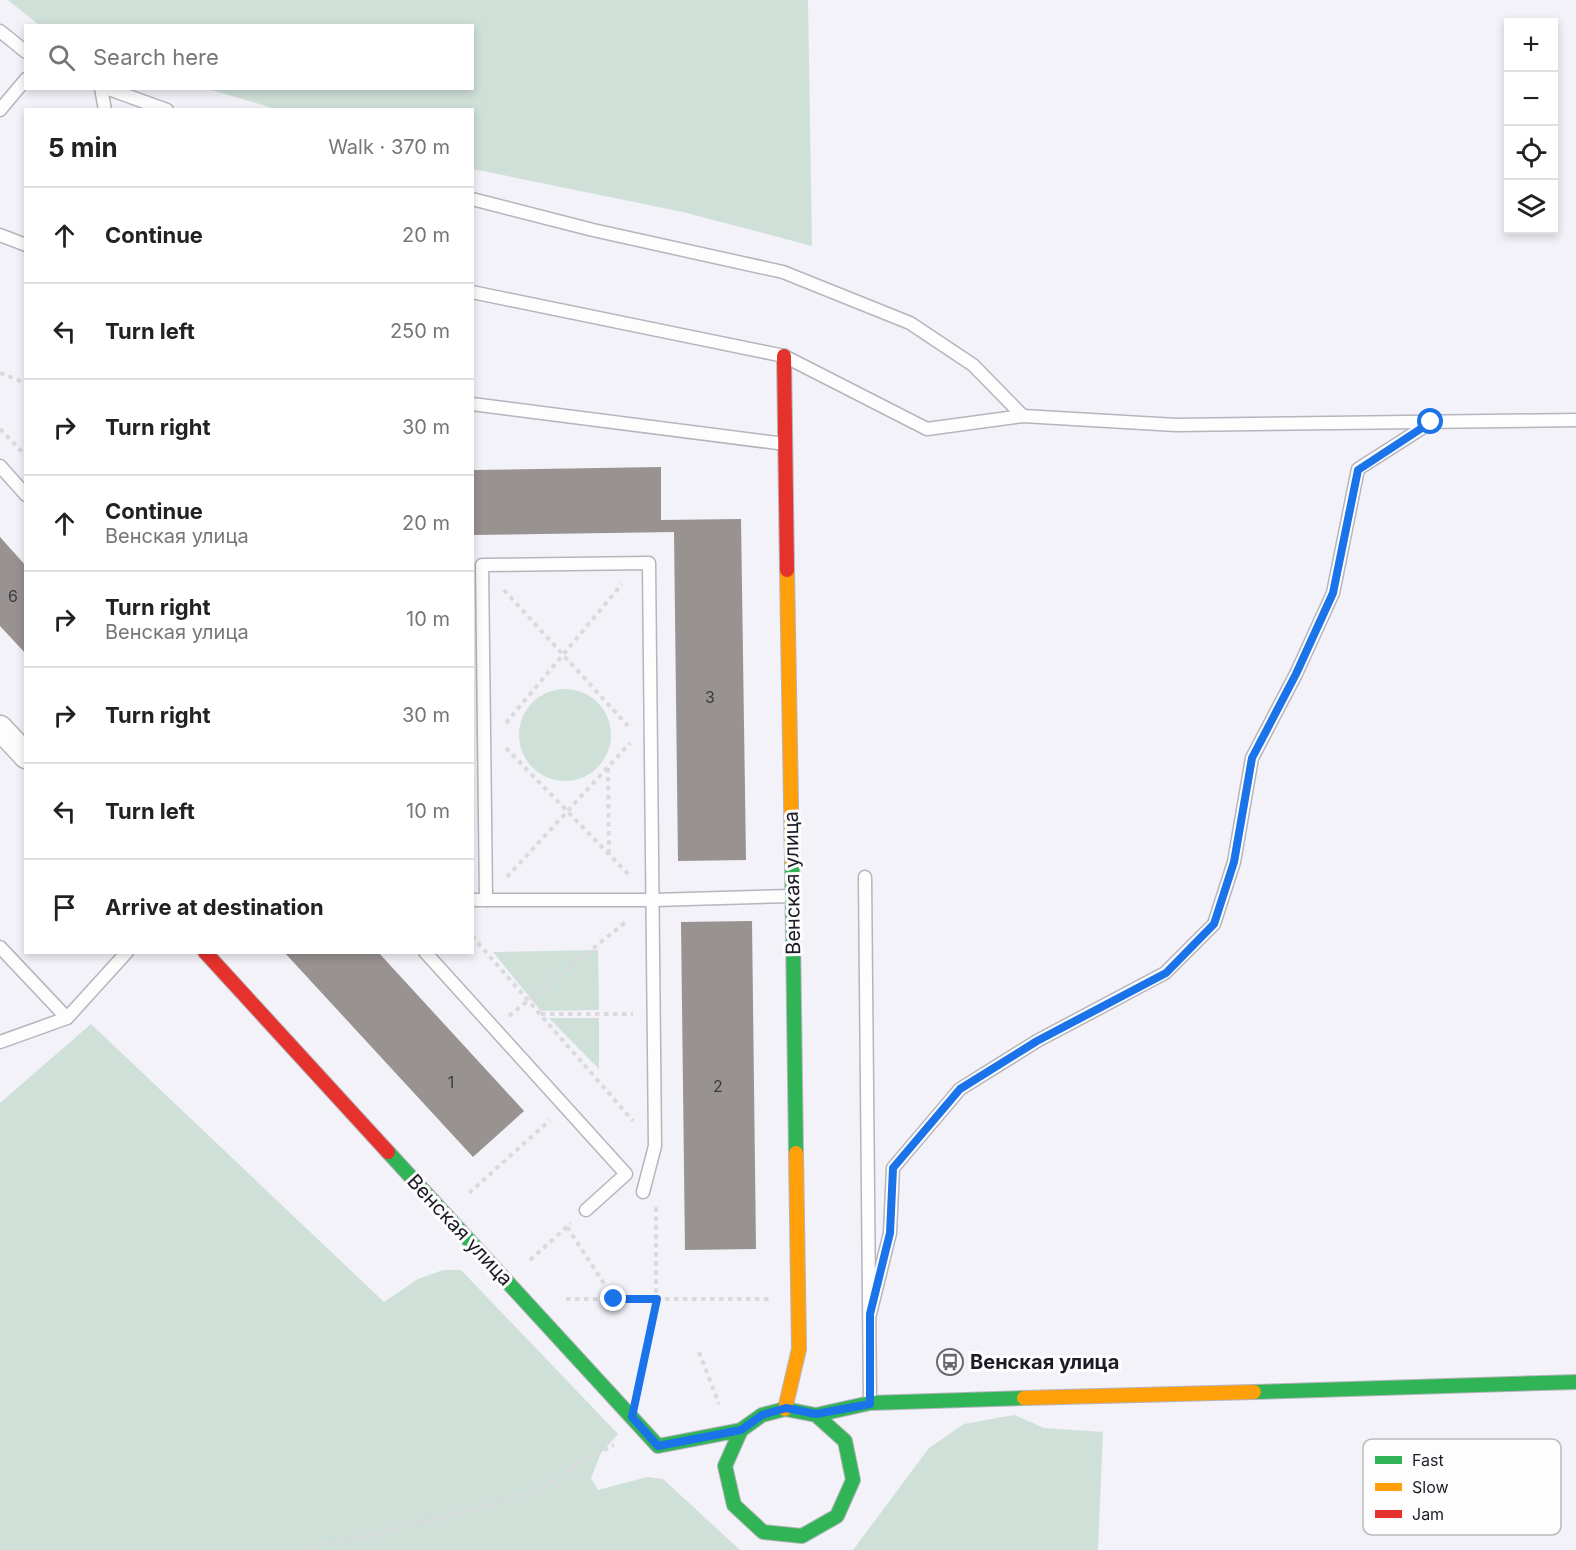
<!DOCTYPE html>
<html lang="en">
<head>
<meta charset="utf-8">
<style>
	body { margin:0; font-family:Inter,sans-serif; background:#f2f2f2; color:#222 }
	.controls { position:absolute; right:18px; top:18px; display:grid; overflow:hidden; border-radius:0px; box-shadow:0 3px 9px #0003 }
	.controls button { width:54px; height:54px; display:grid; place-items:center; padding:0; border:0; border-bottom:2px solid #e0e0e0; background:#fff; color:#222; font:30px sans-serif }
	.stop { position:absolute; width:18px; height:18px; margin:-14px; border:4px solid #1a73e8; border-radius:50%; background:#fff }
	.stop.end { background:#1a73e8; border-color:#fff; box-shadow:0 2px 6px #0008 }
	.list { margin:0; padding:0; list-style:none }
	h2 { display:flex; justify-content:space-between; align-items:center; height:78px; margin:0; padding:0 24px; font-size:26px }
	h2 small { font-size:20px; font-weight:400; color:#767676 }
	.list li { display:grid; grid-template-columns:39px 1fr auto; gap:18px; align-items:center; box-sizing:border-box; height:96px; padding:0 24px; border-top:2px solid #e0e0e0 }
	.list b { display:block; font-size:22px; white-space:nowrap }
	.list p { margin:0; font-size:20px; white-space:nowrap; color:#767676 }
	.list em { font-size:20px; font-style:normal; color:#767676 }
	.icon { flex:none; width:33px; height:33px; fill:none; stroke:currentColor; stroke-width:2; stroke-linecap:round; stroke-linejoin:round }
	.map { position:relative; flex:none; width:1576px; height:1550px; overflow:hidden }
	.search { position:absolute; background:#fff; box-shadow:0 3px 9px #0003; left:24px; top:24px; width:450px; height:66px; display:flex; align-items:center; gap:15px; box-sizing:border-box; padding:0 21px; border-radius:0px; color:#767676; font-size:22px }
	.panel { position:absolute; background:#fff; box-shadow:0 3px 9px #0003; left:24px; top:108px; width:450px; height:846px; border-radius:0px }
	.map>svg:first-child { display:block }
	.green { fill:#cfe0d9 }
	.building { fill:#989291 }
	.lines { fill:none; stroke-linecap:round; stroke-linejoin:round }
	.lane-casing { stroke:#b6b4bd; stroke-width:15 }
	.street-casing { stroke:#b6b4bd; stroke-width:27 }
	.fast-casing { stroke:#b6b4bd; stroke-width:16 }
	.slow-casing { stroke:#b6b4bd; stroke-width:16 }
	.jam-casing { stroke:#b6b4bd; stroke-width:16 }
	.path { stroke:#dadadc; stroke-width:4; stroke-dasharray:4.5 4.5; stroke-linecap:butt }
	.lane { stroke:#fdfdfe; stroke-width:12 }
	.street { stroke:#fdfdfe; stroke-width:24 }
	.fast { stroke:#30b455; stroke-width:14 }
	.slow { stroke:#ff9f0a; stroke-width:14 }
	.jam { stroke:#e5322d; stroke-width:14 }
	.route { stroke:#1a73e8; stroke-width:8 }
	.labels { text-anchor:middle; stroke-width:6; stroke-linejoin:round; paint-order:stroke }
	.number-label { font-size:16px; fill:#3b3941 }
	.street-label { font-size:20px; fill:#1c1b26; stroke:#fdfdfd }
	.poi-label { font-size:20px; font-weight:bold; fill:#1c1b26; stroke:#fdfdfd; text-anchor:start }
	.key { fill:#fdfdfd; stroke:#bab9bc; stroke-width:1.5 }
	.key-label { font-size:16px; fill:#1c1b26 }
</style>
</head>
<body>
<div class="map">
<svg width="1576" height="1550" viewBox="0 0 1576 1550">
	<rect width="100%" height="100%" fill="#f2f2f8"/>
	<g class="green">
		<polygon points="8,0 808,0 812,246 683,212 473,169 472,110 276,109 208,89 472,88 472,26 39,25"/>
		<circle cx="565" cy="735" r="46"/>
		<polygon points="598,950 599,1010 541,1011 493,952"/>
		<polygon points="549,1018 599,1018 599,1069"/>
		<polygon points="91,1024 384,1302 418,1279 443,1270 461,1270 618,1434 601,1453 591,1478 598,1490 647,1477 663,1479 740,1550 0,1550 0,1103"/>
		<polygon points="1014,1415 1044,1428 1103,1432 1098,1550 853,1550 929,1448 964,1424"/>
	</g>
	<g class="building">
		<polygon points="661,467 661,520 741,519 746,860 678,861 674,532 472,535 472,470"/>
		<polygon points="0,537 26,566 26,654 0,626"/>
		<polygon points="752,921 756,1249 685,1250 681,922"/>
		<polygon points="284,952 378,952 524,1111 473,1157"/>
	</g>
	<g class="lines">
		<defs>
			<g id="lane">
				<polyline points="0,31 26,52"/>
				<polyline points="101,88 105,110"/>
				<polyline points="106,88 167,110"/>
				<polyline points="0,110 26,79"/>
				<polyline points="472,199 593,230 783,272 910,323 973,365 1023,416"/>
				<polyline points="0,235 26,245"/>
				<polyline points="472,292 784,356 927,429 1023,416 1176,425 1576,420"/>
				<polyline points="472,404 785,444"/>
				<polyline points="0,466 26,495"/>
				<polyline points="865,877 870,1402"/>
				<polyline points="472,900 486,900 482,565 649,563 655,1146 643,1192"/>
				<polyline points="486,900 654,900 791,896"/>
				<polyline points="0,947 67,1018"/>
				<polyline points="425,952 626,1174 586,1210"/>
				<polyline points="0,1042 67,1018 127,952"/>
				<polyline points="870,1314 890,1233 893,1168 960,1089 1037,1041 1165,973 1214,924 1234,862 1252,758 1296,674 1333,593 1358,469 1430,423"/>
			</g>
			<polyline id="street" points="0,728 26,756"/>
			<g id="fast">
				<polyline points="792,861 796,1153"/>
				<polyline points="388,1152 658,1446 741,1430"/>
				<polyline points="1254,1392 1576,1382"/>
				<polyline points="816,1415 845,1441 853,1480 837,1516 802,1536 763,1532 734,1505 725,1466 741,1430 762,1415 785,1409 816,1415 870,1403 1024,1398"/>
			</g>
			<g id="slow">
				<polyline points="787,570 792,861"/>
				<polyline points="1024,1398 1254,1392"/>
				<polyline points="785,1409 799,1349 796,1153"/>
			</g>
			<g id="jam">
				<polyline points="784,356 787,570"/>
				<polyline points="205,952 388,1152"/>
			</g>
		</defs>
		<use href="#lane" class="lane-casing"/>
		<use href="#street" class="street-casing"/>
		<use href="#fast" class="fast-casing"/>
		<use href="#slow" class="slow-casing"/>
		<use href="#jam" class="jam-casing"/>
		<g class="path">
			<polyline points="0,373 26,383"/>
			<polyline points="0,429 26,456"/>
			<polyline points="504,590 628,726"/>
			<polyline points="506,723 622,584"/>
			<polyline points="506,748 630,876"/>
			<polyline points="608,768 609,854"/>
			<polyline points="507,877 630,743"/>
			<polyline points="472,936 633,1121"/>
			<polyline points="541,1014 633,1014"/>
			<polyline points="509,1016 627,921"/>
			<polyline points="469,1193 550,1120"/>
			<polyline points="567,1227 614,1299"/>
			<polyline points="530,1260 571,1223"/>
			<polyline points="566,1299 769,1299"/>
			<polyline points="699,1352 719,1404"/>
			<polyline points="639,1381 656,1299 656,1207"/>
			<polyline points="299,1550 363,1537 481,1507 540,1490 583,1461 614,1445"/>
		</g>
		<use href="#lane" class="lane"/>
		<use href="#street" class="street"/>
		<use href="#fast" class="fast"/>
		<use href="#slow" class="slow"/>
		<use href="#jam" class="jam"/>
	</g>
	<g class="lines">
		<polyline class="route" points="614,1299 657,1299 632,1417 658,1446 741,1430 762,1415 786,1408 816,1414 870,1404 870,1314 890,1233 893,1168 960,1089 1037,1041 1166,973 1214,924 1234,862 1252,758 1296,674 1333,593 1358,470 1431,422"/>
	</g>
	<defs>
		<symbol id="bus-ring" viewBox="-11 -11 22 22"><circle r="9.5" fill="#fdfdfd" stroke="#676670" stroke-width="1.5"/><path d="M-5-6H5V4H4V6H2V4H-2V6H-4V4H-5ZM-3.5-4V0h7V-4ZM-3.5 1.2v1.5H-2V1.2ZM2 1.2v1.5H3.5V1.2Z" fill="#676670"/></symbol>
	</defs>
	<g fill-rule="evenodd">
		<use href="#bus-ring" x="935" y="1347" width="30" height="30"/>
	</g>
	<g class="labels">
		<g class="number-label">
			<text x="13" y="602">6</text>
			<text x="710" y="703">3</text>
			<text x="451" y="1088">1</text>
			<text x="718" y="1092">2</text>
		</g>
		<g class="street-label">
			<text transform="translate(792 883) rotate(-91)" y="7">Венская улица</text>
			<text transform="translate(460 1230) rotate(47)" y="7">Венская улица</text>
		</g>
		<g class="poi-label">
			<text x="970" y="1369">Венская улица</text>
		</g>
	</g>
	<rect x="1363" y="1439" width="198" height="96" rx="9" class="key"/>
	<rect x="1375" y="1456" width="27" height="8" fill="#30b455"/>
	<rect x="1375" y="1483" width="27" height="8" fill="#ff9f0a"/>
	<rect x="1375" y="1510" width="27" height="8" fill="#e5322d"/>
	<g class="key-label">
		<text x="1412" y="1466">Fast</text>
		<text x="1412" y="1493">Slow</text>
		<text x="1412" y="1520">Jam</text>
	</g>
</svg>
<div class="controls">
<button>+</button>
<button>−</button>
<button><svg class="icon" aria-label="locate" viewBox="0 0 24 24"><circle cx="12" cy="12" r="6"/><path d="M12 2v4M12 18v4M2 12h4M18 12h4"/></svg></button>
<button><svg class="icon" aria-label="layers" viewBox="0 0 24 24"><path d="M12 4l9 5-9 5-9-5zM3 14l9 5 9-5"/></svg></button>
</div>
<div class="stop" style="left:1431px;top:422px"></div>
<div class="stop end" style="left:614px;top:1299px"></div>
<div class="search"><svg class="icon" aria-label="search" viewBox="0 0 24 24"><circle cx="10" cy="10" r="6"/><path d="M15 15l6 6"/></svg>Search here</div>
<section class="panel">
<h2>5 min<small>Walk · 370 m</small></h2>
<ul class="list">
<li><svg class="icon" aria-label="ahead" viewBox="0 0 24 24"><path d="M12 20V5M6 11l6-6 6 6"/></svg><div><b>Continue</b></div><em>20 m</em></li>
<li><svg class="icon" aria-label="left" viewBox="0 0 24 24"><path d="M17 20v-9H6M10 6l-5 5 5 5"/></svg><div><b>Turn left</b></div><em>250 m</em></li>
<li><svg class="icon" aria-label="right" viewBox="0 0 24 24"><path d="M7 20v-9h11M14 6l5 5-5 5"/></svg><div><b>Turn right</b></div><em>30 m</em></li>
<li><svg class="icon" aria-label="ahead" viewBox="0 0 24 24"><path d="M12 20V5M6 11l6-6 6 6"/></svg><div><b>Continue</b><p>Венская улица</p></div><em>20 m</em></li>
<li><svg class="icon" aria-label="right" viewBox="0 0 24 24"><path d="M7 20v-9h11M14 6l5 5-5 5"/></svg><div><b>Turn right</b><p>Венская улица</p></div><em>10 m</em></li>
<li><svg class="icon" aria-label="right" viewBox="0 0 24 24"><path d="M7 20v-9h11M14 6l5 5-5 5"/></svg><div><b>Turn right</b></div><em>30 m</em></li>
<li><svg class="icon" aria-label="left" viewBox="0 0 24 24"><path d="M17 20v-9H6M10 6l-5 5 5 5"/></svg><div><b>Turn left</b></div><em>10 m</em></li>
<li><svg class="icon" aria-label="arrive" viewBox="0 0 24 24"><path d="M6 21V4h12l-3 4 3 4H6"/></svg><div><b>Arrive at destination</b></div></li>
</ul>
</section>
</div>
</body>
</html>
